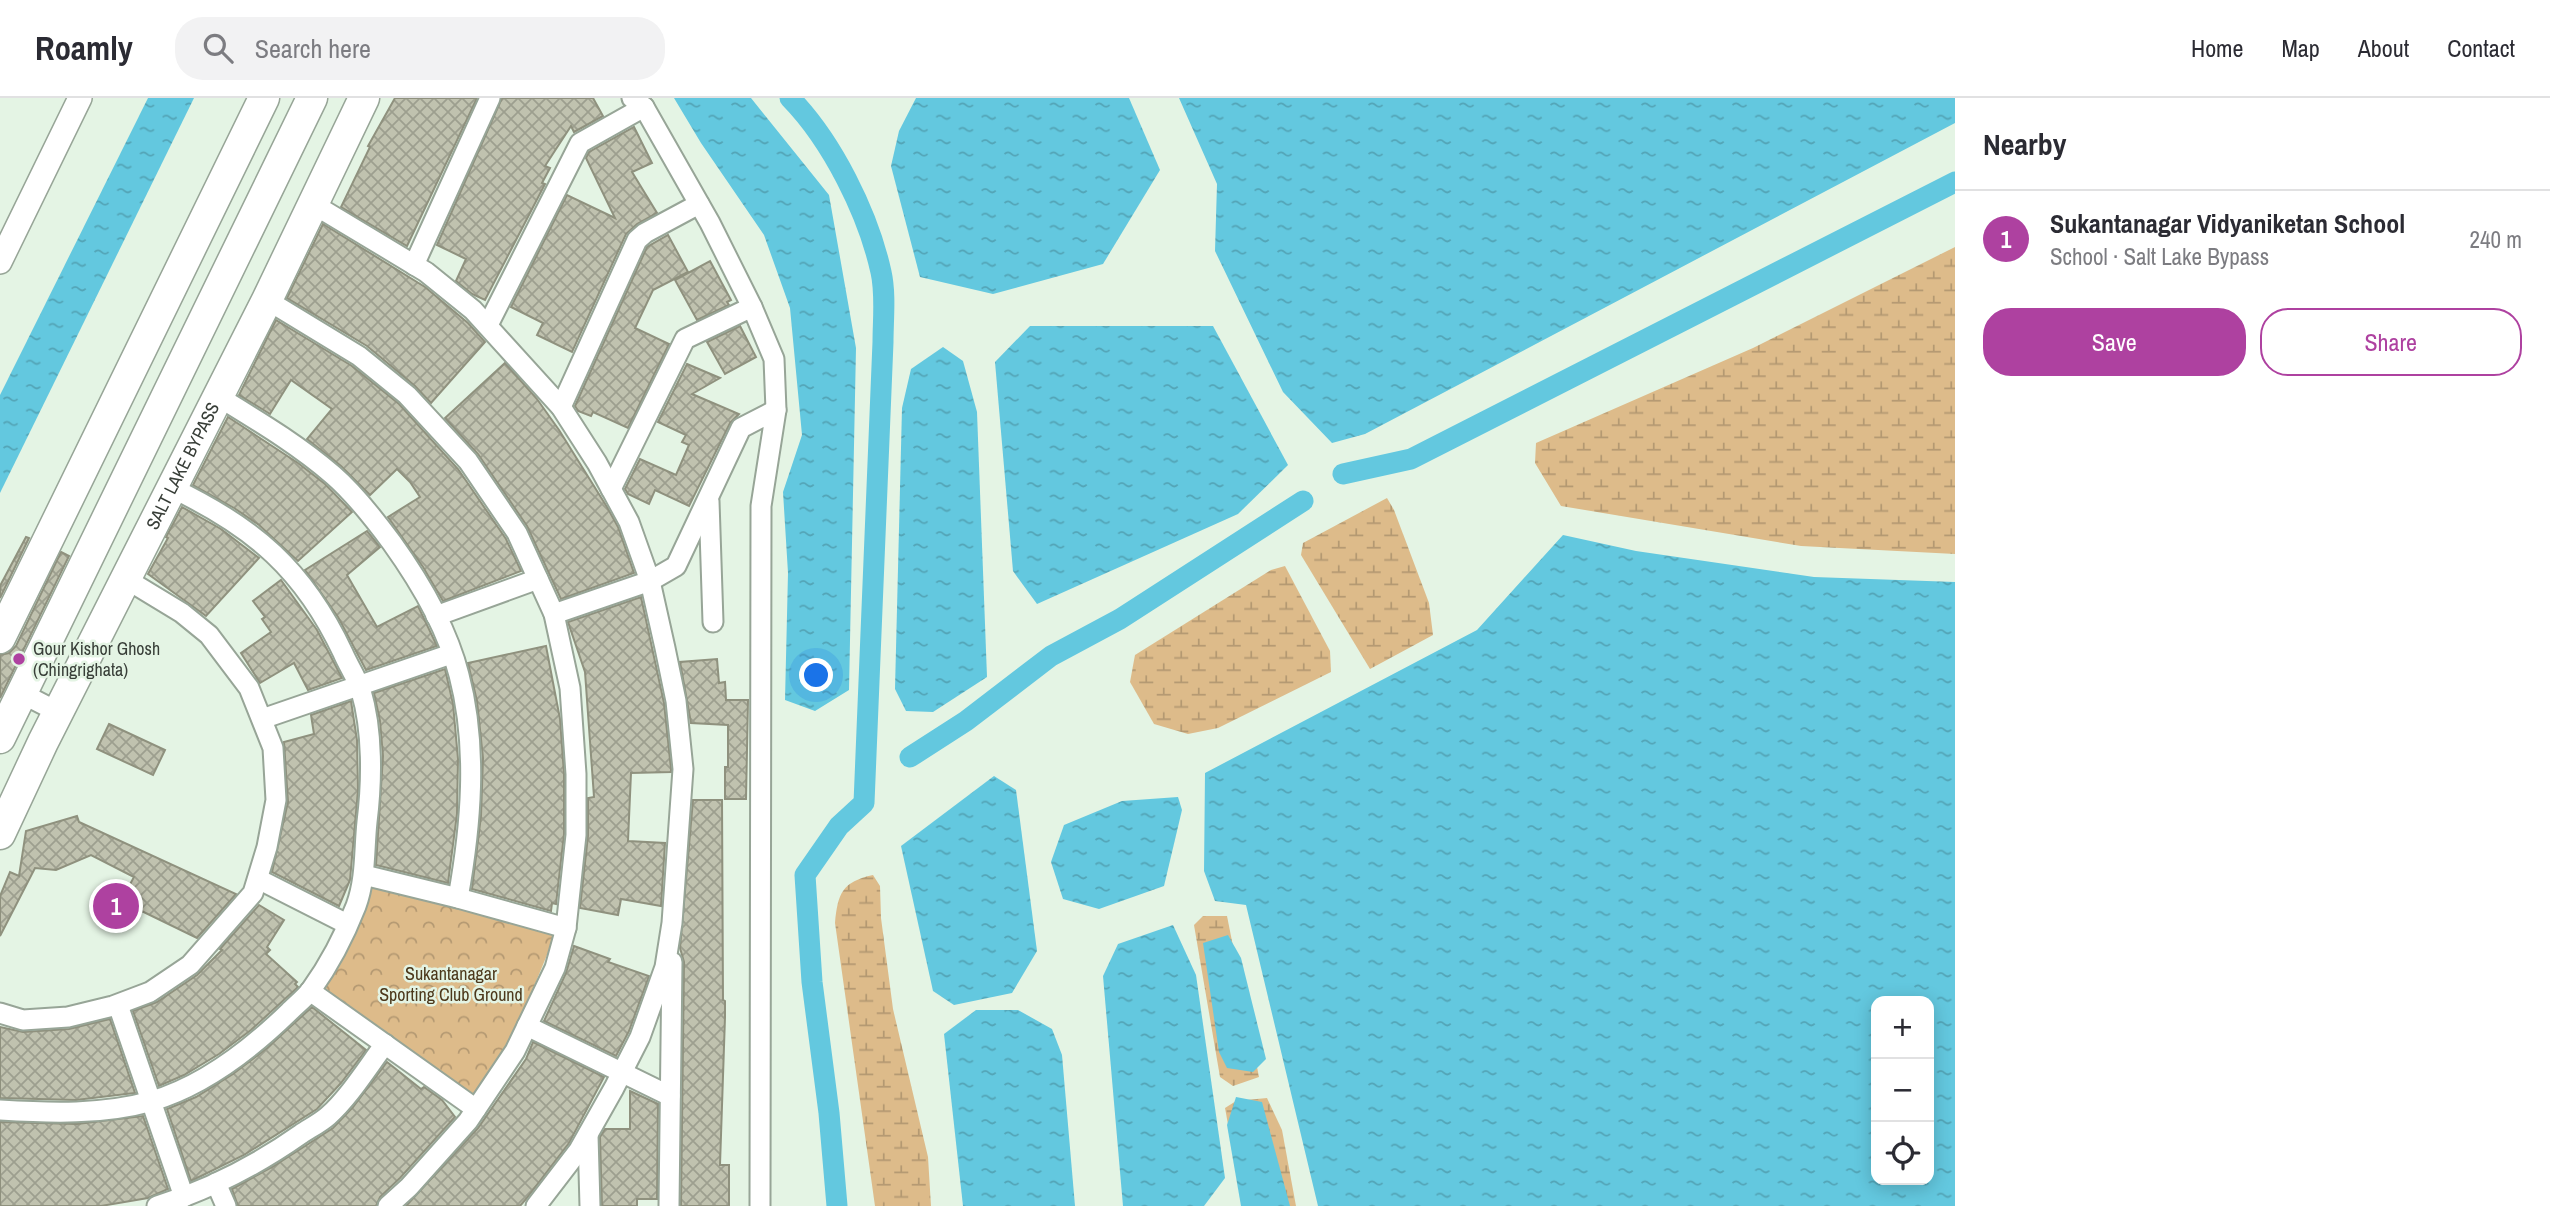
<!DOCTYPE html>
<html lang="en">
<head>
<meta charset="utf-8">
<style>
	body { margin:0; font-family:"Archivo Narrow",sans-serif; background:#f2f2f3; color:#2b2b33 }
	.controls { position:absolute; right:21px; bottom:21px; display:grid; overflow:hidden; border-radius:14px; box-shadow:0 4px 18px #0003 }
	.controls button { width:63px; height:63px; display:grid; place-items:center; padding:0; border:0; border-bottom:2px solid #e1e1e2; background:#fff; color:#2b2b33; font:35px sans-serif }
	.you { position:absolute; left:817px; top:578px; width:24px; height:24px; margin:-18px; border:5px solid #fff; border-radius:50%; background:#1a73e8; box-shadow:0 0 0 10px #1a73e833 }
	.badge { display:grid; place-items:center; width:46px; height:46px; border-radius:50%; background:#ae41a0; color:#fff; font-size:23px; font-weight:700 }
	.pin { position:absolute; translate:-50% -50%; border:4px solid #fff; box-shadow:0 2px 7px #0006 }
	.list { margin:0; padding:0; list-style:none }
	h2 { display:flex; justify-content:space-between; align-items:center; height:91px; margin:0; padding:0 28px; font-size:30px }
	h2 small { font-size:23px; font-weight:400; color:#7c7c81 }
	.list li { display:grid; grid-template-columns:46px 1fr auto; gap:21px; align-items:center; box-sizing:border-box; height:98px; padding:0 28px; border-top:2px solid #e1e1e2 }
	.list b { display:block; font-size:26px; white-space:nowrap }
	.list p { margin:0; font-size:23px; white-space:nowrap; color:#7c7c81 }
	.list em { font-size:23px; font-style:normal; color:#7c7c81 }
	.actions { display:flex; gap:14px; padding:21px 28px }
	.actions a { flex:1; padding:16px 0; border:2px solid #ae41a0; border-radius:28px; text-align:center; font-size:24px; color:#ae41a0 }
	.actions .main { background:#ae41a0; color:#fff }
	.icon { flex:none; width:38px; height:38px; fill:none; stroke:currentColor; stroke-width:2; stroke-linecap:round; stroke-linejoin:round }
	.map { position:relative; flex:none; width:1955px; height:1108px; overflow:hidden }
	header { display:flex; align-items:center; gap:42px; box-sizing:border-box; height:98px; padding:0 35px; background:#fff; border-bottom:2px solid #e1e1e2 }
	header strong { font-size:33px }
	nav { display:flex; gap:38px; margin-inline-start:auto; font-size:24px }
	.search { width:490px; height:63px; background:#f2f2f3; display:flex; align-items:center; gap:18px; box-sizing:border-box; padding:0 24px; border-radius:28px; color:#7c7c81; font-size:26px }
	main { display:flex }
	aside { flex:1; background:#fff }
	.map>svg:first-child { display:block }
	.forest { fill:url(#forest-crowns) }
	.wetland { fill:url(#wetland-marsh) }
	.water { fill:url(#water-ripples); fill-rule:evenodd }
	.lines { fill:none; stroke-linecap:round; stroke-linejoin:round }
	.canal { stroke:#63c8df; stroke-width:21 }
	.building { fill:url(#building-cross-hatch); stroke:#8f917e; stroke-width:2 }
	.minor-casing { stroke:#97a597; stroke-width:23 }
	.tertiary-casing { stroke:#97a597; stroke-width:26 }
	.primary-casing { stroke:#97a597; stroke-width:33 }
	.minor { stroke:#fff; stroke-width:19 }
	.tertiary { stroke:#fff; stroke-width:23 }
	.primary { stroke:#fff; stroke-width:30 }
	.poi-dot { fill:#ae41a0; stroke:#e4f4e4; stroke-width:2.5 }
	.labels { text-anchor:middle; stroke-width:5; stroke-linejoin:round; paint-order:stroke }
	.street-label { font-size:18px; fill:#383e38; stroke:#e4f4e4 }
	.poi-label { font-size:18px; fill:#383e38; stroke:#e4f4e4; text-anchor:start }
	.park-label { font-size:18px; fill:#4c381b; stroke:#e4f4e4 }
</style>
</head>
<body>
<header>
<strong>Roamly</strong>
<div class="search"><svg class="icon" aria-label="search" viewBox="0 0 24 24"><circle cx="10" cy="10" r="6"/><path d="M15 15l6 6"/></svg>Search here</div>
<nav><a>Home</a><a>Map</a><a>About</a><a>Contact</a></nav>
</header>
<main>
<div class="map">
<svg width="1955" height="1108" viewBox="0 0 1955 1108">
	<defs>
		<pattern id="forest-crowns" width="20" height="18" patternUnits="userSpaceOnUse" patternTransform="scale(1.75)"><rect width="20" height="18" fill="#ddbb8a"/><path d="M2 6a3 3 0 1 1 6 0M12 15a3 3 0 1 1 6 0" fill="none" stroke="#b49972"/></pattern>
		<pattern id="wetland-marsh" width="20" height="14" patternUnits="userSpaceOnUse" patternTransform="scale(1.75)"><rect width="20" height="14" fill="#ddbb8a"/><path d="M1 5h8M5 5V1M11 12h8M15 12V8" fill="none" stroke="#b49972"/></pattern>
		<pattern id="water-ripples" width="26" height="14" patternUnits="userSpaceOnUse" patternTransform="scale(1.75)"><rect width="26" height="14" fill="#63c8df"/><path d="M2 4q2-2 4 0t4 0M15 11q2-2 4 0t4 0" fill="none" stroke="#53a4b6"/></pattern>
		<pattern id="building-cross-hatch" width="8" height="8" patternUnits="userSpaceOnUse" patternTransform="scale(1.75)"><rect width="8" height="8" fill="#c0c2af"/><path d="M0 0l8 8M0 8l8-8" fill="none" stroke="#9d9f8f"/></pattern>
	</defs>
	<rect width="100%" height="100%" fill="#e4f4e4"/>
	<polygon class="forest" points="369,784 556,835 517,930 476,1000 320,889"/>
	<g class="wetland">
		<polygon points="1955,149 1955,456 1801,448 1561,408 1535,365 1536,345 1753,250"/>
		<polygon points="1387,400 1394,412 1429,505 1433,537 1370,571 1301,457 1303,445"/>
		<polygon points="1285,468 1330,553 1331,574 1218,630 1188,636 1154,626 1130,584 1135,557 1271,472"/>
		<path d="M873,777L880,788L881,820L893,911L928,1059L931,1108H875L835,825C838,795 842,784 873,777Z"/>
		<polygon points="1203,818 1227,818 1259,979 1233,988 1220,979 1194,827"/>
		<polygon points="1267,1000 1282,1032 1296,1108 1243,1108 1225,1010 1236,1003"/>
	</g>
	<g class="water">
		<polygon points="148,0 194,0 0,395 0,297"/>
		<polygon points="674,0 751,0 829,97 856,250 849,592 815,613 785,602 788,475 783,394 802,337 790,210 764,137 701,45"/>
		<polygon points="916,0 1129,0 1160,72 1103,166 993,196 920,179 891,68 899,33"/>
		<polygon points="1179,0 1955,0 1955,25 1365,336 1332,345 1283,294 1215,153 1217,86"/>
		<polygon points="1030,228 1213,228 1288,367 1238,416 1037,506 1013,473 995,264"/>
		<polygon points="943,249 963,263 977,314 987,579 933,614 906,613 895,591 902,310 911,271"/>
		<path d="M1563,437L1636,453L1814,479L1955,484V1108H1318L1246,807L1215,803L1204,773L1205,675L1477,532ZM1876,903H1929V1082H1876Z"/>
		<polygon points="994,678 1016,692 1037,853 1012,895 954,907 933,893 901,748"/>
		<polygon points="1178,699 1182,712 1164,788 1099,811 1063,801 1051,764 1064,727 1122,703"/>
		<polygon points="1173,827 1196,877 1225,1080 1204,1108 1123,1108 1103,878 1118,846"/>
		<polygon points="1228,837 1241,860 1266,961 1253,974 1227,970 1219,954 1203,845"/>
		<polygon points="976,912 1018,912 1052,931 1062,957 1075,1108 963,1108 944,936"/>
		<polygon points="1236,999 1262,1004 1290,1108 1241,1108 1227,1027"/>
	</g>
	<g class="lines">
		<g class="canal">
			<path d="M790,0C832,43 868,115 881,174C886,196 883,222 883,244L864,705L839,728L805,777L812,884L829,1015L837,1108"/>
			<polyline points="1343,376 1411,361 1955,84"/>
			<polyline points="910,659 966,623 1051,558 1120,521 1303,403"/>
		</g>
	</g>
	<g class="building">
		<polygon points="395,0 477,0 407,148 341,109 370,49 368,48"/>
		<polygon points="502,0 593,0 603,18 574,34 571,28 545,68 550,70 542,85 545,86 485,202 472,196 456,183 466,161 437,147"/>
		<polygon points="634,29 652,65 632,74 657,115 637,126 626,136 572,254 537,237 543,225 511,209 567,97 615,120 586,60 589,54"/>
		<polygon points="323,126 425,189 468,225 485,244 431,305 415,288 367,248 287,200"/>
		<polygon points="668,137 688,174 653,192 635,230 669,246 628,330 593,314 591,318 578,313 575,308 647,149"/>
		<polygon points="710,163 731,202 727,204 729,207 697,222 675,182"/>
		<polygon points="276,222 352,268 399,306 458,371 506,441 521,473 443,503 423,469 388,419 420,399 410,384 397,371 370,397 341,368 307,341 332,311 291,282 270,316 239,297"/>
		<polygon points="740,228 756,259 725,276 707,244"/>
		<polygon points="505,265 537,301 559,332 607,409 618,429 634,475 561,501 527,428 478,356 445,320"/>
		<polygon points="687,266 720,280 692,296 739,316 730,325 689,408 655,392 649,406 628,396 625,391 640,361 676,377 689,347 682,344 686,337 658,324"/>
		<polygon points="228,319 298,365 325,386 352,414 298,463 259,427 234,410 193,387"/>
		<polygon points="182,409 221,431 259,460 206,518 148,476 168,440 166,439"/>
		<polygon points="367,433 380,449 347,477 377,529 418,508 437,548 366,572 338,519 305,472"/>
		<polygon points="26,439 29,440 0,500 0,488"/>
		<polygon points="61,454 69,458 0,600 0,557 9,555 16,548"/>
		<polygon points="281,482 317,532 342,580 308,592 294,565 260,585 241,555 271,534 262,521 265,519 253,503"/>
		<polygon points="641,499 664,605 671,671 671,674 631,675 628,743 665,745 661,808 621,801 618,817 580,810 588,738 588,700 594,699 585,574 568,524"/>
		<polygon points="546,548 560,621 564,676 564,736 556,806 552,805 551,813 472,791 481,718 483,660 477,603 468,565"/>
		<polygon points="717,561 719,585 725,584 726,602 748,602 746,701 725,701 725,669 728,669 728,627 691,625 680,564"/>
		<polygon points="445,571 453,606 458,661 457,716 448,785 376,767 383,658 380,623 374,595"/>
		<polygon points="351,603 357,642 358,692 350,782 339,808 272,774 288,704 284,644 314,636 311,617"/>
		<polygon points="109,626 165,652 153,677 97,651"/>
		<polygon points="693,702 722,702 723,902 725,903 725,919 720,1067 729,1067 729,1108 681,1108 684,864 680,850"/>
		<polygon points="77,718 79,724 236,796 197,840 121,803 134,779 91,757 56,772 35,770 0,838 0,798 10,774 19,778 26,733"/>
		<polygon points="259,807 284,822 267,849 270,852 266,856 297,884 295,886 298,889 251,932 219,956 184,977 159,988 133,913 157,904 197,877 222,852 220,851"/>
		<polygon points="574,848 610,861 608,864 649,878 629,933 616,958 544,923 566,875"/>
		<polygon points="312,909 366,952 341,985 317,1011 244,1057 191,1083 167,1011 196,999 233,976 267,950"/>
		<polygon points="110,921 135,995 76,1002 0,1000 0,929 23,934 69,931"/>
		<polygon points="533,944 604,979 569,1045 526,1101 520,1108 406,1108 478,1030 526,961"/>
		<polygon points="387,964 421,991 424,989 442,1002 455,1019 400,1080 380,1099 376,1108 238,1108 232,1091 274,1068 333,1030 353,1009"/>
		<polygon points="630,993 658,1006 657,1101 637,1101 637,1108 602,1108 600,1039 605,1031 630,1031"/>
		<polygon points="143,1018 168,1091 148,1100 101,1108 0,1108 0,1024 77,1026"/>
	</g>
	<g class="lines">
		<defs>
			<g id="minor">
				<polyline points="632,0 644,9 710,125 752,209 774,261 776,312 761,408 760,1108"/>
				<polyline points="313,106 426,174 473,212 561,309 597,365 629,424 650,483 665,550 676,603 683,671 672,825 665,869 640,939 614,990 579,1052 536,1108"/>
				<polyline points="414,167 490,0"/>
				<polyline points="267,202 359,258 407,297 468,363 517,435 554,516 570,590 576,676 576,737 566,830 555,870 515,953 468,1023 409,1089 388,1108"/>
				<polyline points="488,227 580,45 644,9"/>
				<path d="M219,299C258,323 297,346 333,377C355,396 375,422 392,445C420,484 447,530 459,577C478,649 471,728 458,800"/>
				<polyline points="561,309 637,142 645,135 699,106"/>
				<polyline points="611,391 685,241 752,209"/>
				<polyline points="709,403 713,524"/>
				<polyline points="554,516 650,483 676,468 741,330 776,312"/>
				<polyline points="436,518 538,481"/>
				<polyline points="21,595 58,614"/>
				<polyline points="262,621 451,556"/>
				<polyline points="364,777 458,800 566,830"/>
				<polyline points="258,781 347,826"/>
				<polyline points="310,893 476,1011"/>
				<polyline points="118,907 184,1099"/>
				<polyline points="0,915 23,922 68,919 113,908 150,894 190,867 253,795 267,749 276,702 273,650 249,590 209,537 182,515 126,481"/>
				<polyline points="527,928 670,998"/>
				<path d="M0,1012C50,1015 103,1017 152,1003C203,988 252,950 289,914C296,907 305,900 311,892C329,867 345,836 356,808C366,781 364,752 367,724C372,684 373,633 361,593C357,580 348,567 343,555C304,472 254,429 172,390"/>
				<polyline points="588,1037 590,1108"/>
				<polyline points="216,1085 226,1108"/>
				<path d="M157,1108C208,1092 257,1067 301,1036C310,1030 320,1025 328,1018C350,998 367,970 385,946"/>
				<polyline points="669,1108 672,864"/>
			</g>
			<polyline id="tertiary" points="0,164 80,0"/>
			<g id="primary">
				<polyline points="0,540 264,0"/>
				<polyline points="0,640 312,0"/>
				<path id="s1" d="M0,736L43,644L267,202L364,0"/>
			</g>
		</defs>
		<use href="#minor" class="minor-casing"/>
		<use href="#tertiary" class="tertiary-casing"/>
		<use href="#primary" class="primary-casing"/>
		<use href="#minor" class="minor"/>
		<use href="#tertiary" class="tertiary"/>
		<use href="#primary" class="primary"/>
	</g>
	<circle class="poi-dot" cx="19" cy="561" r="7"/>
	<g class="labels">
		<g class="street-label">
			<text dy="6" stroke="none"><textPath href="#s1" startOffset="411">SALT LAKE BYPASS</textPath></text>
		</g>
		<g class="poi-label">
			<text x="33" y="557">Gour Kishor Ghosh<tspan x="33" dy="21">(Chingrighata)</tspan></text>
		</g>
		<g class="park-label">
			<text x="451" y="882">Sukantanagar<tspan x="451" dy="21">Sporting Club Ground</tspan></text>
		</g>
	</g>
</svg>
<div class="controls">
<button>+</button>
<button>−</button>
<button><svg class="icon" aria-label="locate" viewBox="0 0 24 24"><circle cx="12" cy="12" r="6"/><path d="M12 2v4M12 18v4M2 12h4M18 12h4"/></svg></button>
</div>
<div class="you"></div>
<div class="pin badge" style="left:116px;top:808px">1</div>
</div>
<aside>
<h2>Nearby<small></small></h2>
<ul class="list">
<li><span class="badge">1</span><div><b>Sukantanagar Vidyaniketan School</b><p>School · Salt Lake Bypass</p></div><em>240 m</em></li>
</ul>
<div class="actions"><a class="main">Save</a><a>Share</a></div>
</aside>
</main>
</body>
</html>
